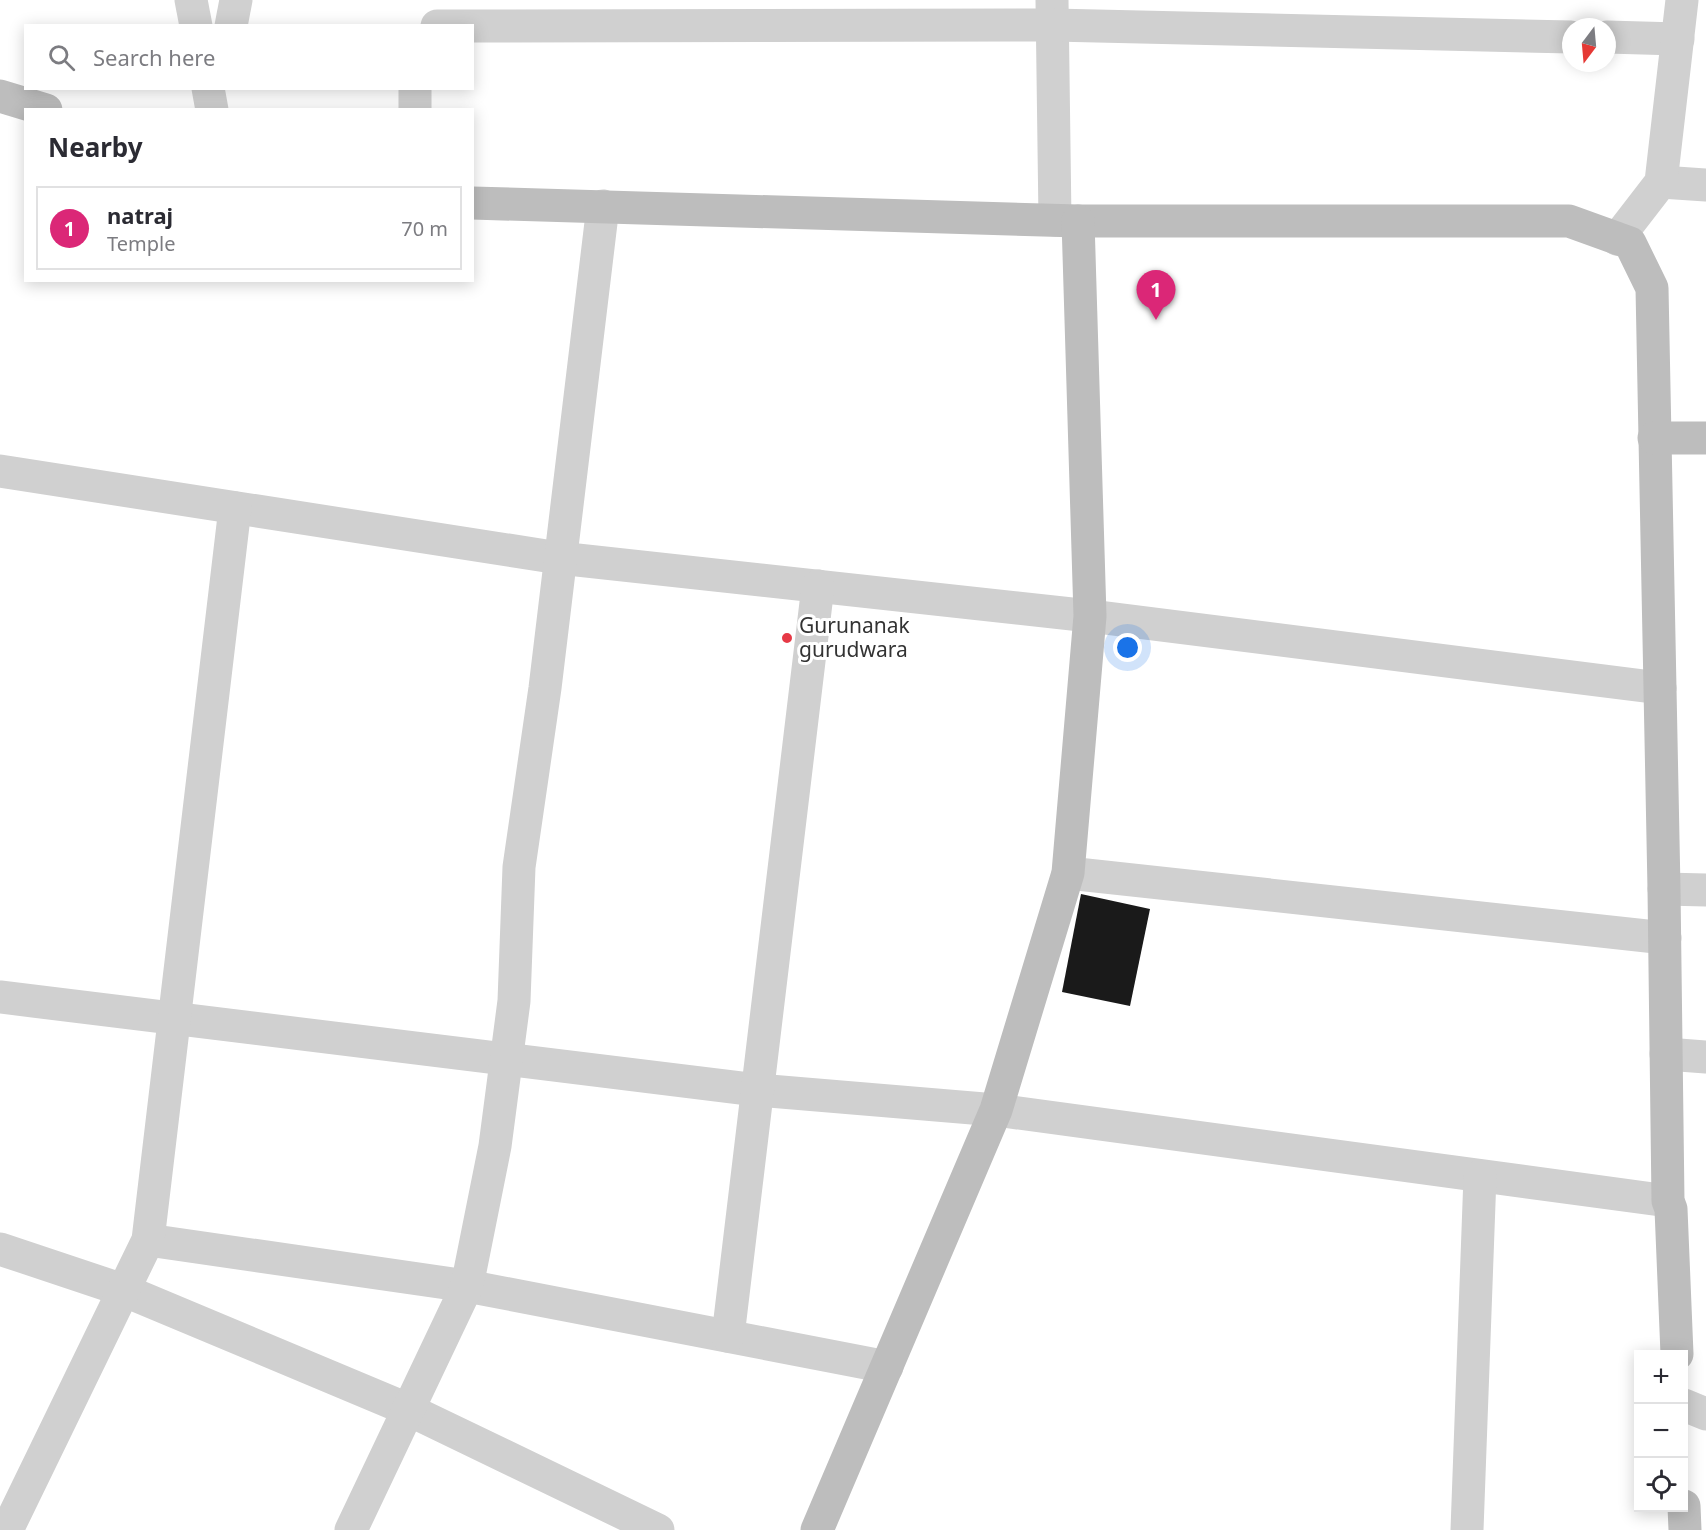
<!DOCTYPE html>
<html lang="en">
<head>
<meta charset="utf-8">
<style>
	body { margin:0; font-family:"Noto Sans",sans-serif; background:#f2f2f3; color:#2b2b33 }
	.controls { position:absolute; right:18px; bottom:18px; display:grid; overflow:hidden; border-radius:0px; box-shadow:0 3px 15px #0003 }
	.controls button { width:54px; height:54px; display:grid; place-items:center; padding:0; border:0; border-bottom:2px solid #e1e1e2; background:#fff; color:#2b2b33; font:30px sans-serif }
	.compass { position:absolute; left:1562px; top:18px; width:54px; height:54px; border-radius:50%; background:#fff; box-shadow:0 3px 15px #0003; rotate:196deg }
	.you { position:absolute; left:1128px; top:648px; width:21px; height:21px; margin:-15px; border:4px solid #fff; border-radius:50%; background:#1a73e8; box-shadow:0 0 0 9px #1a73e833 }
	.badge { display:grid; place-items:center; width:39px; height:39px; border-radius:50%; background:#db2777; color:#fff; font-size:20px; font-weight:700 }
	.pin { position:absolute; translate:-50% -50px; filter:drop-shadow(0 2px 3px #0008) }
	.pin::after { content:''; position:absolute; top:32px; width:21px; height:18px; background:inherit; clip-path:polygon(0 0,100% 0,50% 100%) }
	.list { margin:0; padding:0; list-style:none }
	h2 { display:flex; justify-content:space-between; align-items:center; height:78px; margin:0; padding:0 24px; font-size:26px }
	h2 small { font-size:20px; font-weight:400; color:#7c7c81 }
	.list li { display:grid; grid-template-columns:39px 1fr auto; gap:18px; align-items:center; box-sizing:border-box; height:84px; margin:0 12px 12px; padding:0 12px; border:2px solid #e1e1e2; border-radius:0px }
	.list b { display:block; font-size:22px; white-space:nowrap }
	.list p { margin:0; font-size:20px; white-space:nowrap; color:#7c7c81 }
	.list em { font-size:20px; font-style:normal; color:#7c7c81 }
	.icon { flex:none; width:33px; height:33px; fill:none; stroke:currentColor; stroke-width:2; stroke-linecap:round; stroke-linejoin:round }
	.map { position:relative; flex:none; width:1706px; height:1530px; overflow:hidden }
	.search { position:absolute; background:#fff; box-shadow:0 3px 15px #0003; left:24px; top:24px; width:450px; height:66px; display:flex; align-items:center; gap:15px; box-sizing:border-box; padding:0 21px; border-radius:0px; color:#7c7c81; font-size:22px }
	.panel { position:absolute; background:#fff; box-shadow:0 3px 15px #0003; left:24px; top:108px; width:450px; height:174px; border-radius:0px }
	.map>svg:first-child { display:block }
	.building { fill:#1a1a1a }
	.lines { fill:none; stroke-linecap:round; stroke-linejoin:round }
	.street { stroke:#d0d0d0; stroke-width:33 }
	.secondary { stroke:#bdbdbd; stroke-width:33 }
	.poi-dot { fill:#e63946; stroke:#fff; stroke-width:2 }
	.labels { text-anchor:middle; stroke-width:6; stroke-linejoin:round; paint-order:stroke }
	.poi-label { font-size:21px; fill:#333; stroke:#fff; text-anchor:start }
</style>
</head>
<body>
<div class="map">
<svg width="1706" height="1530" viewBox="0 0 1706 1530">
	<rect width="100%" height="100%" fill="#fff"/>
	<polygon class="building" points="1081,894 1150,909 1130,1006 1062,992"/>
	<g class="lines">
		<g class="street">
			<polyline points="191,0 196,26"/>
			<polyline points="1052,0 1055,220"/>
			<polyline points="231,26 236,0"/>
			<polyline points="437,26 1053,25 1571,37"/>
			<polyline points="1607,37 1678,39"/>
			<polyline points="208,88 212,110"/>
			<polyline points="415,110 415,88"/>
			<polyline points="1661,182 1706,185"/>
			<polyline points="1617,239 1661,182 1682,0"/>
			<polyline points="0,471 559,558 1090,616 1660,688"/>
			<polyline points="1068,873 1665,938"/>
			<polyline points="1664,889 1706,890"/>
			<polyline points="0,997 757,1090 996,1110 1668,1201"/>
			<polyline points="1666,1054 1706,1057"/>
			<polyline points="148,1240 467,1286 887,1367"/>
			<polyline points="0,1249 123,1290 407,1409 658,1530"/>
			<polyline points="728,1336 818,586"/>
			<polyline points="1684,1405 1706,1414"/>
			<polyline points="7,1530 148,1240 235,508"/>
			<polyline points="351,1530 467,1286 495,1146 514,1001 519,867 545,688 603,206"/>
			<polyline points="1467,1530 1480,1176"/>
		</g>
		<g class="secondary">
			<polyline points="0,96 46,110"/>
			<polyline points="472,203 1078,221 1569,221 1630,243 1652,288 1664,889 1668,1201 1671,1209 1677,1354"/>
			<polyline points="1654,438 1706,438"/>
			<polyline points="1684,1506 1685,1530"/>
			<polyline points="817,1530 996,1110 1068,873 1090,616 1078,221"/>
		</g>
	</g>
	<circle class="poi-dot" cx="787" cy="638" r="6"/>
	<g class="labels">
		<g class="poi-label">
			<text x="799" y="633">Gurunanak<tspan x="799" dy="24">gurudwara</tspan></text>
		</g>
	</g>
</svg>
<div class="controls">
<button>+</button>
<button>−</button>
<button><svg class="icon" aria-label="locate" viewBox="0 0 24 24"><circle cx="12" cy="12" r="6"/><path d="M12 2v4M12 18v4M2 12h4M18 12h4"/></svg></button>
</div>
<svg class="compass" viewBox="-18 -18 36 36"><path d="M0-13l5 13h-10z" fill="#e53935"/><path d="M0 13l5-13h-10z" fill="#7c7c81"/></svg>
<div class="you"></div>
<div class="pin badge" style="left:1156px;top:320px">1</div>
<div class="search"><svg class="icon" aria-label="search" viewBox="0 0 24 24"><circle cx="10" cy="10" r="6"/><path d="M15 15l6 6"/></svg>Search here</div>
<section class="panel">
<h2>Nearby<small></small></h2>
<ul class="list">
<li><span class="badge">1</span><div><b>natraj</b><p>Temple</p></div><em>70 m</em></li>
</ul>
</section>
</div>
</body>
</html>
